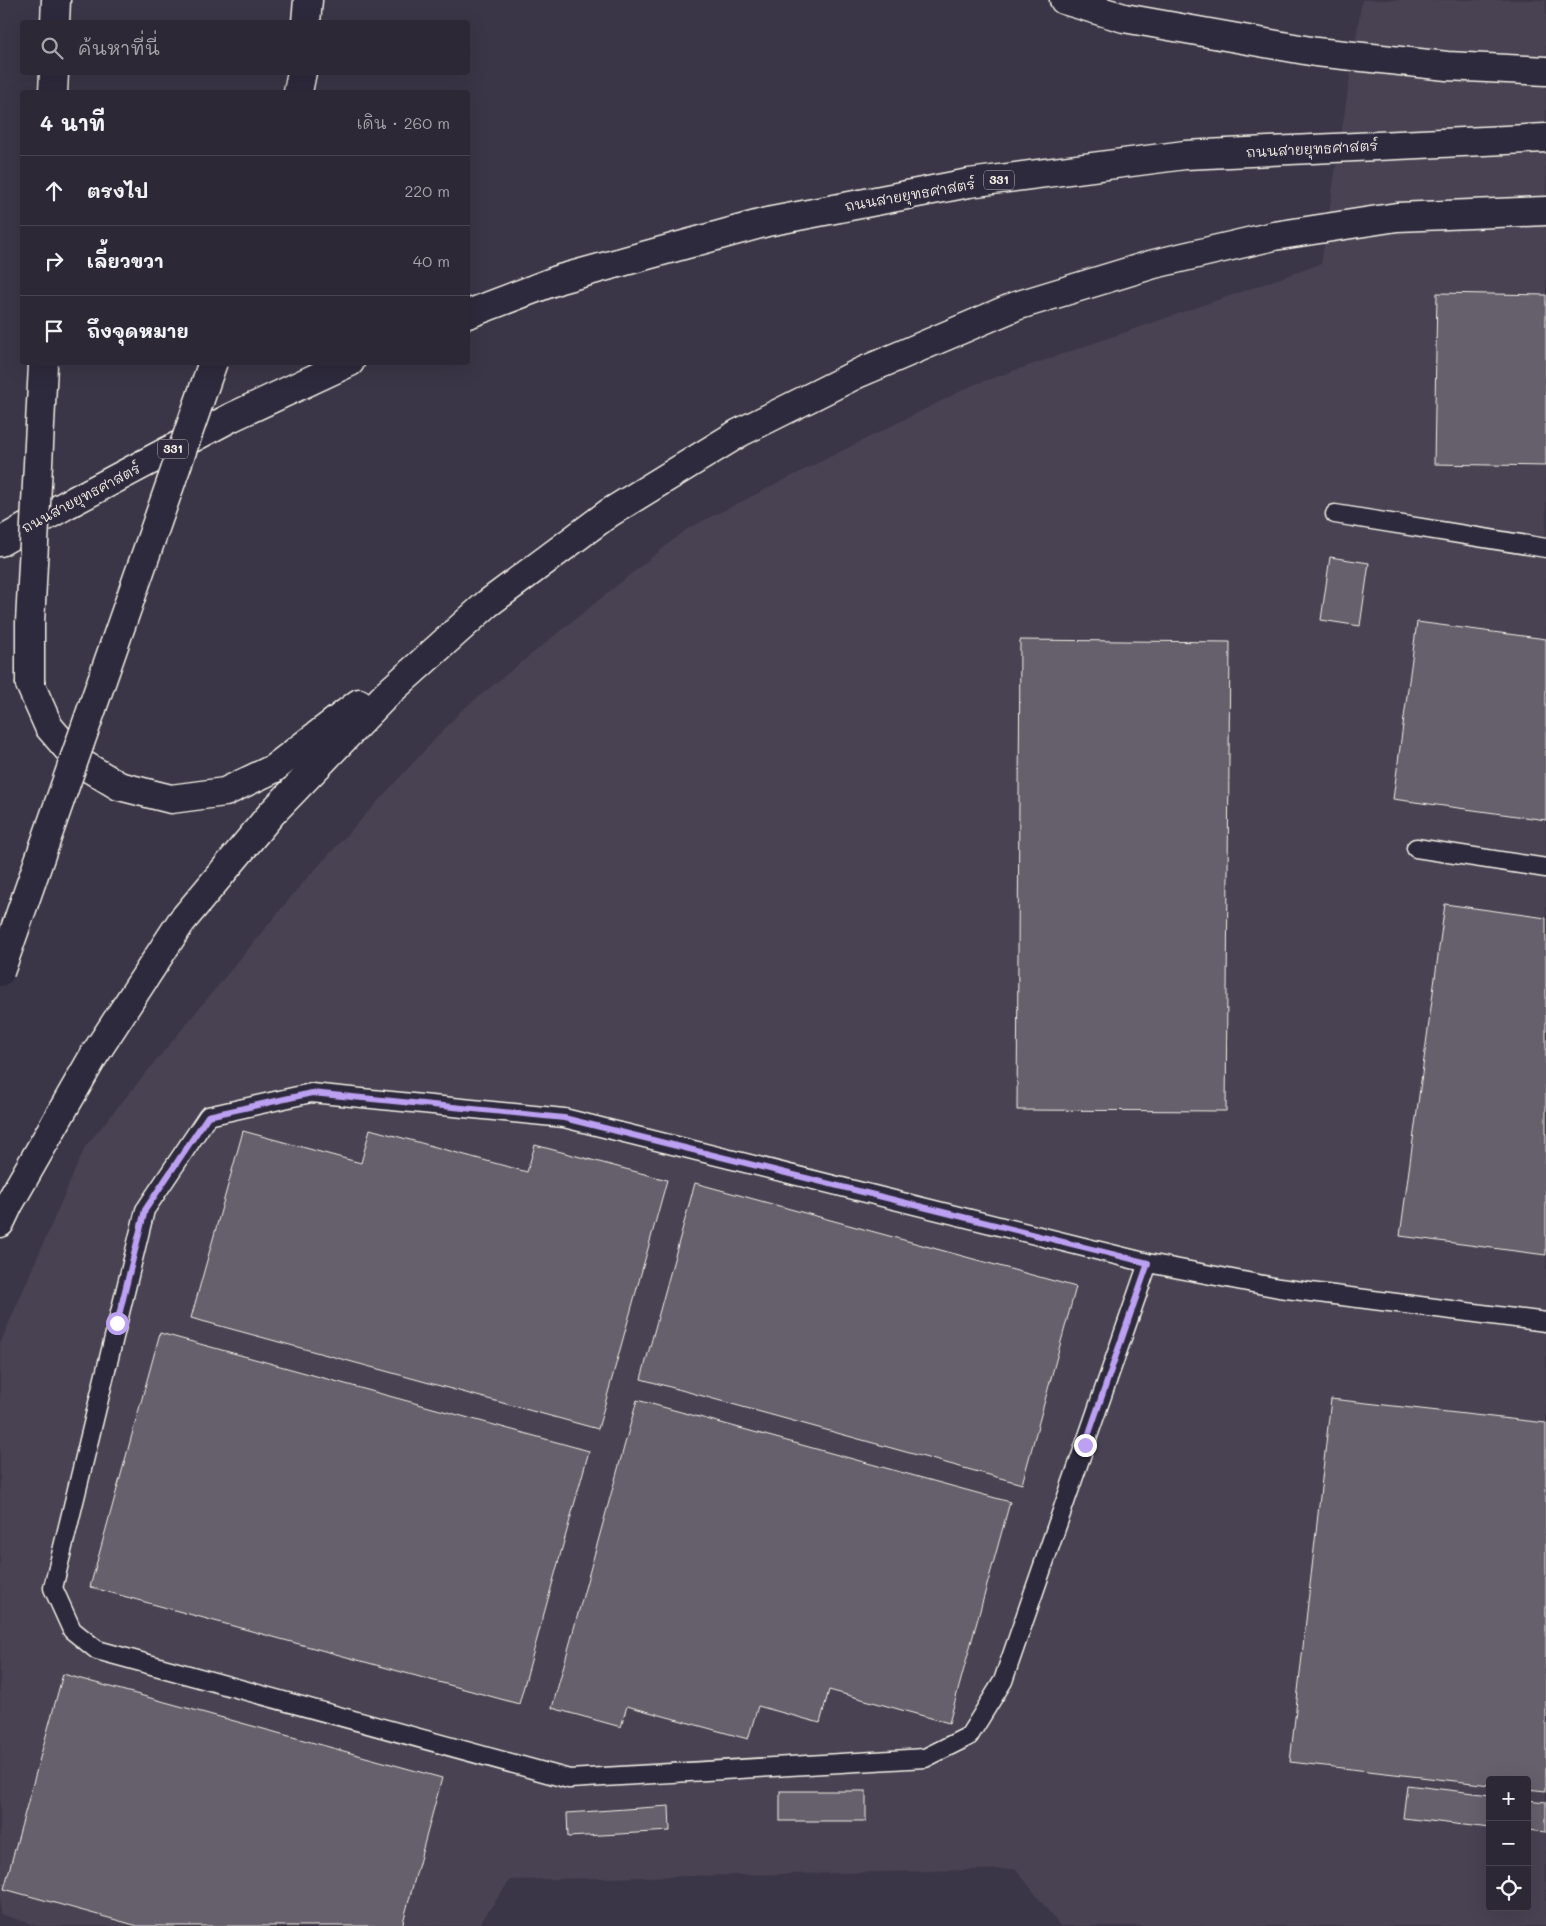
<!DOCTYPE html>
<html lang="th">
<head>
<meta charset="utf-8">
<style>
	body { margin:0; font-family:Mali,"Playpen Sans Thai",sans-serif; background:#34303d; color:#f1f3f6 }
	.controls { position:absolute; right:15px; bottom:15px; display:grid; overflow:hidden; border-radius:5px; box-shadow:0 5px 20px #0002 }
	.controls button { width:45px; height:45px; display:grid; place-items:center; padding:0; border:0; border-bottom:1px solid #484450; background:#2c2835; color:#f1f3f6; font:25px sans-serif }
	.stop { position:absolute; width:15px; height:15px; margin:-11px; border:4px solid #bca0f2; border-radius:50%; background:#fff }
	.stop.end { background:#bca0f2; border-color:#fff; box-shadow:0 1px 5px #0008 }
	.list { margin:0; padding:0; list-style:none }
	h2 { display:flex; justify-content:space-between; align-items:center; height:65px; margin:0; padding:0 20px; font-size:21px }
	h2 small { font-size:16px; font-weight:400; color:#a6a6ad }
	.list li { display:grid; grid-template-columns:32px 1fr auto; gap:15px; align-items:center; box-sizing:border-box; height:70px; padding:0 20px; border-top:1px solid #484450 }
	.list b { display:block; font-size:19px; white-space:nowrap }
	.list em { font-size:16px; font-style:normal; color:#a6a6ad }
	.icon { flex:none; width:28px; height:28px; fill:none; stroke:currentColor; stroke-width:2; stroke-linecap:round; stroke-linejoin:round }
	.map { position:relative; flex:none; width:1546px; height:1926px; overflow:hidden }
	.search { position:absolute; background:#2c2835; box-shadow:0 5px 20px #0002; left:20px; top:20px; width:450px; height:55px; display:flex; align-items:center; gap:12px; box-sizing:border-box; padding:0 18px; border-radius:5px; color:#a6a6ad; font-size:19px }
	.panel { position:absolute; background:#2c2835; box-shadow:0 5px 20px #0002; left:20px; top:90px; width:450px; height:275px; border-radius:5px }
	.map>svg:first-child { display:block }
	.built { fill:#484352; fill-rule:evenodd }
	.building { fill:#65616c; stroke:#f4f1e8 }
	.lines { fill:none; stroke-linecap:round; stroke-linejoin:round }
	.service-casing { stroke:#f4f1e8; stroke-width:21 }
	.secondary-casing { stroke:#f4f1e8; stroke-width:31 }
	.primary-casing { stroke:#f4f1e8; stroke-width:31 }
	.service { stroke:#2f2a3d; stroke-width:18 }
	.secondary { stroke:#2f2a3d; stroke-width:28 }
	.primary { stroke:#2f2a3d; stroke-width:28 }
	.secondary-bridge-casing { stroke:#f4f1e8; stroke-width:31; stroke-linecap:butt }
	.primary-bridge-casing { stroke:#f4f1e8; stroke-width:31; stroke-linecap:butt }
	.secondary-bridge { stroke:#2f2a3d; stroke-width:28 }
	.primary-bridge { stroke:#2f2a3d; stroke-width:28 }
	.route { stroke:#bca0f2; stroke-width:6 }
	.labels { text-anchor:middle; stroke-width:4.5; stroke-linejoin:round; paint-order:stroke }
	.shield { fill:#2f2a3d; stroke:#b9b5b5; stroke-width:1 }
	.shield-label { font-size:12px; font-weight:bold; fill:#f4f1e8 }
	.street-label { font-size:14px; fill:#f4f1e8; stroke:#2f2a3d }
</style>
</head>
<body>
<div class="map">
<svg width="1546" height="1926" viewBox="0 0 1546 1926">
	<rect width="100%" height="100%" fill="#3b3647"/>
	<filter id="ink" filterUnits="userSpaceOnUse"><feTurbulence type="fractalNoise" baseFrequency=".02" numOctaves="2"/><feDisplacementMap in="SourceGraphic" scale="10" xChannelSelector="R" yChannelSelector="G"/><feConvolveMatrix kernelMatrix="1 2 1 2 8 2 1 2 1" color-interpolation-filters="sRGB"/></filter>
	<g filter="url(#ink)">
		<path class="built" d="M1362,0H1546V1926H1060L1016,1869L510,1880L478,1926H37L0,1914V1344L85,1147L300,886L461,711L687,529L973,385L1321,264ZM1490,1780H1527V1907H1490Z"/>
		<g class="building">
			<polygon points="1437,293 1546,295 1546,466 1434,464"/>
			<polygon points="1330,557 1369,563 1360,626 1321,620"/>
			<polygon points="1417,622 1546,639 1546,820 1393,799"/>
			<polygon points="1020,640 1230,642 1226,1111 1017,1110"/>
			<polygon points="1445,904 1546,918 1546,1255 1400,1236"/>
			<polygon points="370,1129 527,1172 535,1145 667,1180 598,1429 191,1318 243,1131 361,1163"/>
			<polygon points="695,1183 1076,1287 1022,1484 641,1379"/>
			<polygon points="160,1333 589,1451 519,1704 90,1587"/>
			<polygon points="1331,1399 1546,1423 1546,1791 1527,1789 1527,1780 1490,1780 1490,1785 1290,1762"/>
			<polygon points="637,1400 1010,1502 949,1723 829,1690 820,1723 758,1706 748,1739 627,1706 621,1727 552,1708"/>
			<polygon points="63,1674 442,1778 402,1926 138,1926 4,1889"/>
			<polygon points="1407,1785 1490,1795 1490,1828 1403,1818"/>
			<rect x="780" y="1791" width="86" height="30"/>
			<polygon points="1527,1800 1546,1802 1546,1832 1527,1830"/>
			<polygon points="669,1806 670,1831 568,1837 567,1813"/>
		</g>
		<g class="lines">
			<defs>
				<g id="service">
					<polyline points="1335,514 1546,548"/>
					<polyline points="1416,848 1546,868"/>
					<polyline points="1148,1263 1003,1681 969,1736 925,1758 569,1779 97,1650 72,1630 53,1588 145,1210 208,1116 311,1093 564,1118 1148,1263 1279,1288 1546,1322"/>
				</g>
				<g id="secondary">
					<polyline points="306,22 308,0"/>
					<polyline points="298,92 302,72"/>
				</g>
				<g id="primary">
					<polyline points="1064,0 1124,18 1316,52 1447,66 1546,71"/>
					<polyline points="55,22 56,0"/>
					<polyline points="53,92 54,72"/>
					<polyline points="468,314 560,279 767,222 969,183 1185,155 1546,138"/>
					<polyline points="0,542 66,505 232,417 350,362"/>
					<polyline points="30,684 49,727 79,762 119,786 171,799 225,792 273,769 359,703"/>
					<polyline points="0,1223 9,1204 93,1057 181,922 272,813 387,694 487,604 609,513 739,433 859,373 1016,306 1154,264 1274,236 1397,217 1546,211"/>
				</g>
			</defs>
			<use href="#service" class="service-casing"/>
			<use href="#secondary" class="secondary-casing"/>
			<use href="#primary" class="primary-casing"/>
			<use href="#service" class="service"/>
			<use href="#secondary" class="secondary"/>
			<use href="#primary" class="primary"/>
			<defs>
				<polyline id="secondary-bridge" points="0,972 213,362"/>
				<polyline id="primary-bridge" points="30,684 30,623 43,365"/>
			</defs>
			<use href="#secondary-bridge" class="secondary-bridge-casing"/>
			<use href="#primary-bridge" class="primary-bridge-casing"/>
			<use href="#secondary-bridge" class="secondary-bridge"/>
			<use href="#primary-bridge" class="primary-bridge"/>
		</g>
	</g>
	<g class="lines" filter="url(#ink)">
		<polyline class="route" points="117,1323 145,1210 208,1116 312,1093 564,1118 1148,1263 1085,1445"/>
	</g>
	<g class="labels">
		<g class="shield">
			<rect x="984" y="170.5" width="30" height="19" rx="4"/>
			<rect x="158" y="439.5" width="30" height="19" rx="4"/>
		</g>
		<g class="shield-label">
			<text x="999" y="184">331</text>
			<text x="173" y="453">331</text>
		</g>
		<g class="street-label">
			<text transform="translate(1312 149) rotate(-3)" y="5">ถนนสายยุทธศาสตร์</text>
			<text transform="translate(910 195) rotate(-10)" y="5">ถนนสายยุทธศาสตร์</text>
			<text transform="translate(81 498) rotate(-28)" y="5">ถนนสายยุทธศาสตร์</text>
		</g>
	</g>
</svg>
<div class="controls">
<button>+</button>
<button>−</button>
<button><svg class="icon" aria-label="locate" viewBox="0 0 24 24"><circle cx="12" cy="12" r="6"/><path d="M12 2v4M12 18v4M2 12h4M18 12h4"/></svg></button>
</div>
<div class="stop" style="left:117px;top:1323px"></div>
<div class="stop end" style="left:1085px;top:1445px"></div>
<div class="search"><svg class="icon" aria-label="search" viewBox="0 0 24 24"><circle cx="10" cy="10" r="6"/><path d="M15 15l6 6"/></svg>ค้นหาที่นี่</div>
<section class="panel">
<h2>4 นาที<small>เดิน · 260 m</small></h2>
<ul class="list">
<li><svg class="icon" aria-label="ahead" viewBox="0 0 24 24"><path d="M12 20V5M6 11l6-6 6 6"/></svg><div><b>ตรงไป</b></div><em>220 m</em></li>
<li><svg class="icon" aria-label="right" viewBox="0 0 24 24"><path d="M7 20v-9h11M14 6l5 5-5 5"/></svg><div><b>เลี้ยวขวา</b></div><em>40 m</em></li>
<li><svg class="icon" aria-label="arrive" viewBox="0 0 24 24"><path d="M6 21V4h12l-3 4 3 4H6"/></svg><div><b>ถึงจุดหมาย</b></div></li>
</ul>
</section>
</div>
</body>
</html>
